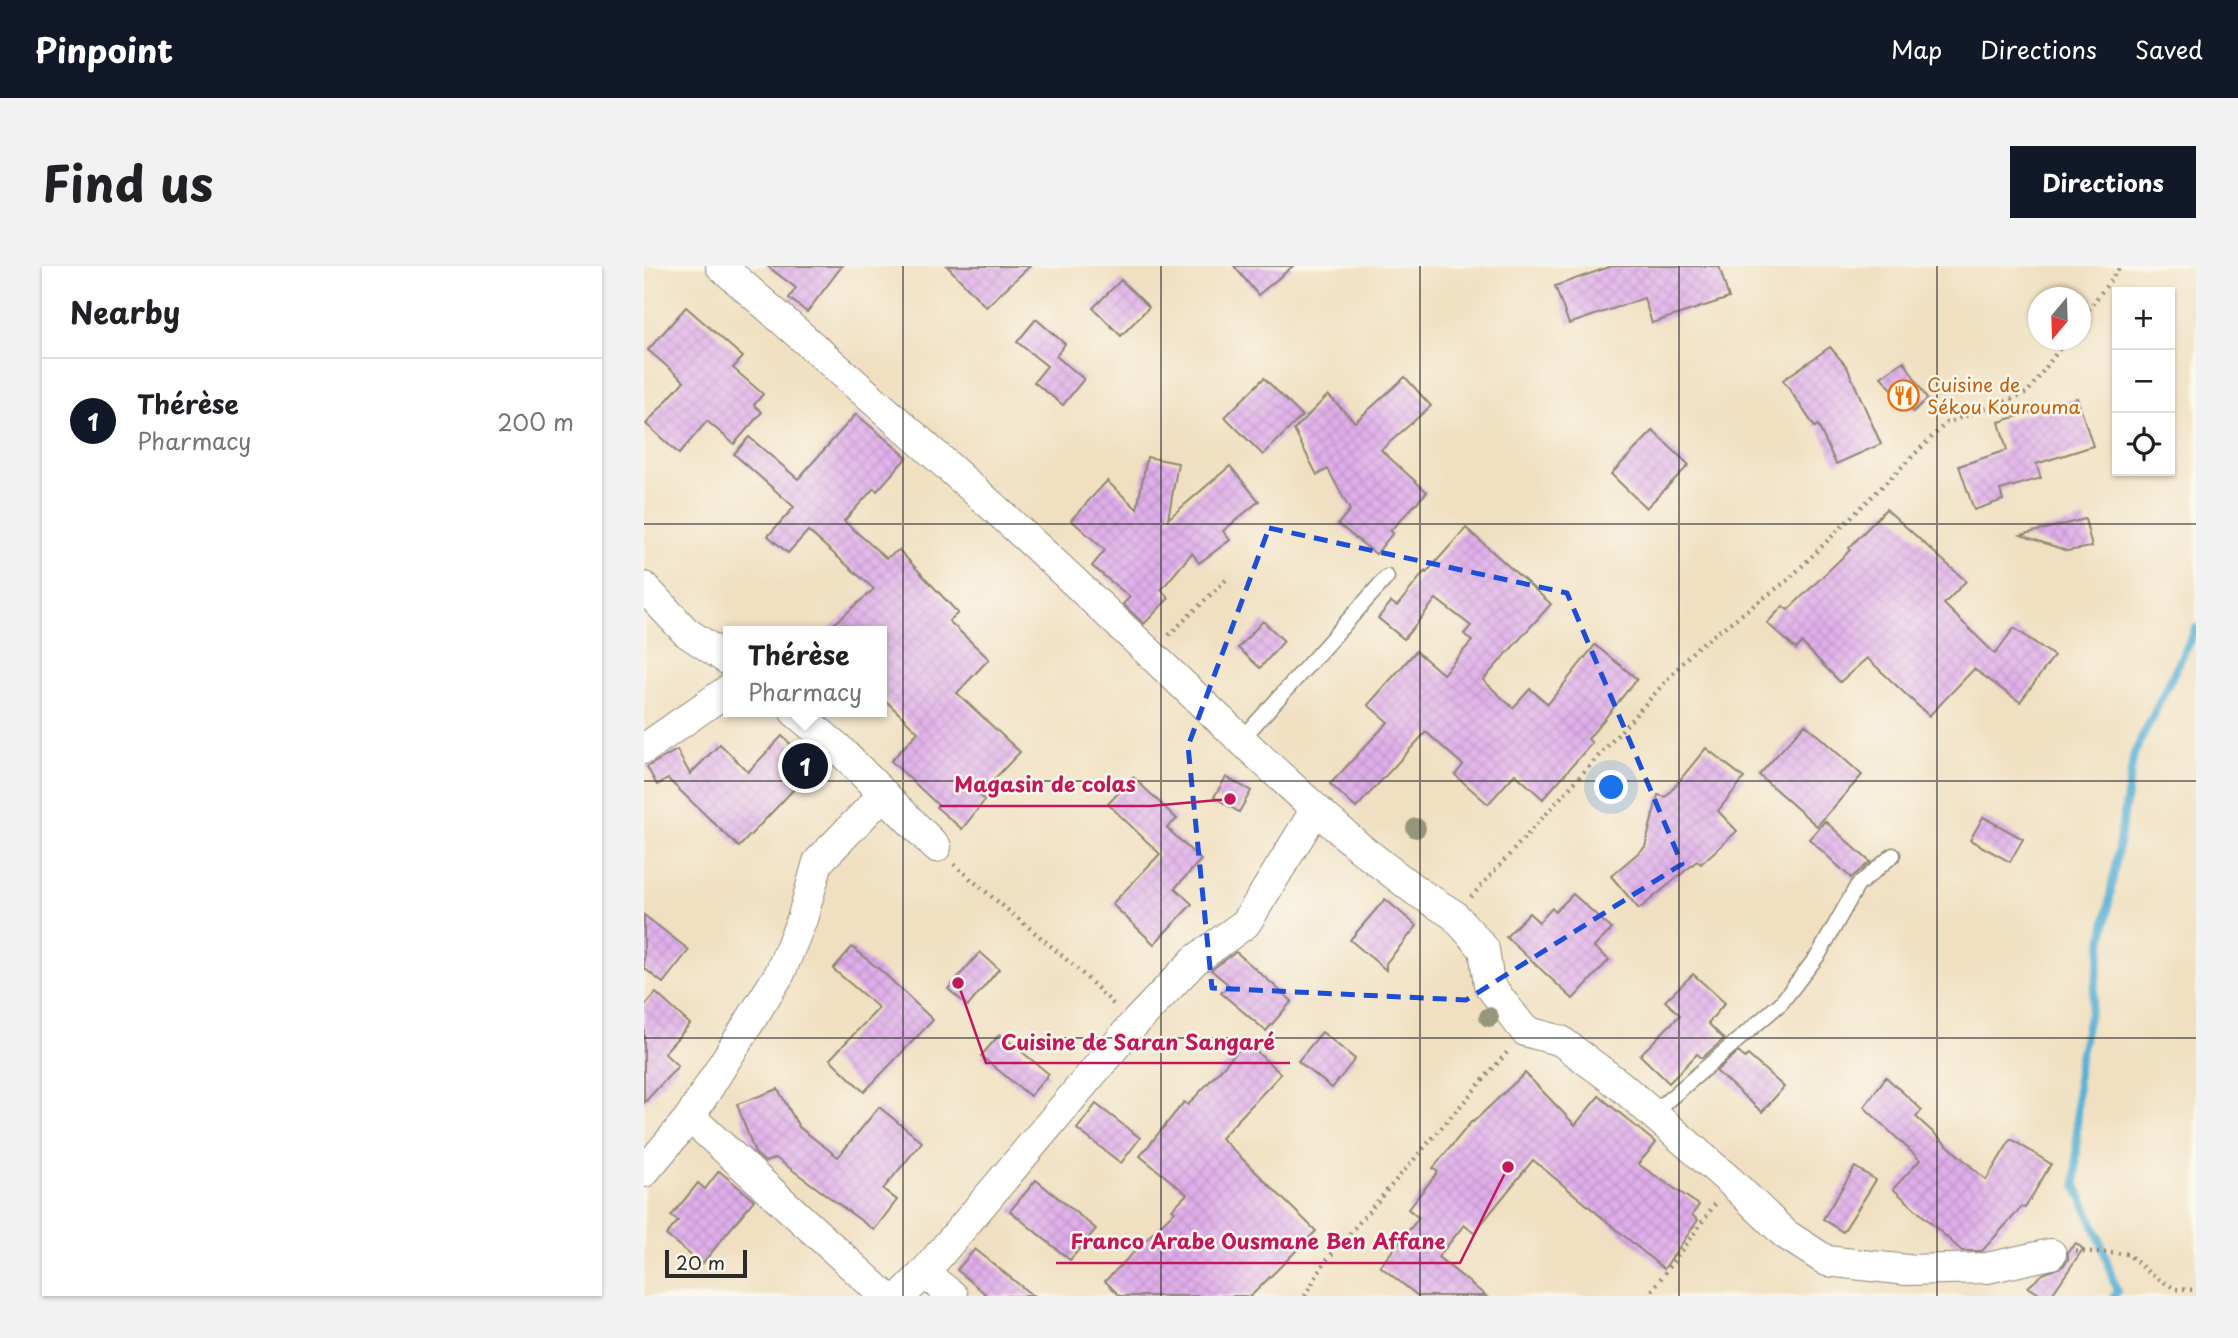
<!DOCTYPE html>
<html lang="en">
<head>
<meta charset="utf-8">
<style>
	body { margin:0; font-family:"Playpen Sans",sans-serif; background:#f2f2f2; color:#202124 }
	.controls { position:absolute; right:21px; top:21px; display:grid; overflow:hidden; border-radius:0px; box-shadow:0 2px 5px #0004 }
	.controls button { width:63px; height:63px; display:grid; place-items:center; padding:0; border:0; border-bottom:2px solid #e0e0e0; background:#fff; color:#202124; font:35px sans-serif }
	.compass { position:absolute; left:1384px; top:21px; width:63px; height:63px; border-radius:50%; background:#fff; box-shadow:0 2px 5px #0004; rotate:199deg }
	.scale { position:absolute; left:21px; bottom:18px; width:82px; box-sizing:border-box; padding-left:7px; border:4px solid #2b2b2b; border-top:0; font-size:19px; line-height:24px; white-space:nowrap; color:#2b2b2b; -webkit-text-stroke:5px #fbf7ec; paint-order:stroke }
	.you { position:absolute; left:968px; top:522px; width:24px; height:24px; margin:-18px; border:5px solid #fff; border-radius:50%; background:#1a73e8; box-shadow:0 0 0 10px #1a73e833 }
	.badge { display:grid; place-items:center; width:46px; height:46px; border-radius:50%; background:#111827; color:#fff; font-size:23px; font-weight:700 }
	.pin { position:absolute; translate:-50% -50%; border:4px solid #fff; box-shadow:0 2px 7px #0006 }
	.popup { position:absolute; left:79px; top:360px; width:164px; height:91px; box-sizing:border-box; display:grid; place-content:center; border-radius:0px; background:#fff; filter:drop-shadow(0 2px 5px #0005); font-size:23px; white-space:nowrap; color:#757577 }
	.popup b { font-size:26px; color:#202124 }
	.popup::after { content:''; position:absolute; left:50%; top:100%; margin-left:-14px; border:14px solid transparent; border-top-color:#fff }
	.list { margin:0; padding:0; list-style:none }
	h2 { display:flex; justify-content:space-between; align-items:center; height:91px; margin:0; padding:0 28px; font-size:30px }
	h2 small { font-size:23px; font-weight:400; color:#757577 }
	.list li { display:grid; grid-template-columns:46px 1fr auto; gap:21px; align-items:center; box-sizing:border-box; height:126px; padding:0 28px; border-top:2px solid #e0e0e0 }
	.list b { display:block; font-size:26px; white-space:nowrap }
	.list p { margin:0; font-size:23px; white-space:nowrap; color:#757577 }
	.list em { font-size:23px; font-style:normal; color:#757577 }
	.icon { flex:none; width:38px; height:38px; fill:none; stroke:currentColor; stroke-width:2; stroke-linecap:round; stroke-linejoin:round }
	.map { position:relative; flex:none; width:1552px; height:1030px; overflow:hidden; border-radius:0px }
	header { display:flex; align-items:center; gap:42px; box-sizing:border-box; height:98px; padding:0 35px; background:#111827; color:#fff }
	header strong { font-size:33px }
	nav { display:flex; gap:38px; margin-inline-start:auto; font-size:24px }
	.intro { display:flex; align-items:center; justify-content:space-between; box-sizing:border-box; height:168px; padding:0 42px }
	h1 { margin:0; font-size:49px }
	.button { padding:18px 32px; border-radius:0px; background:#111827; color:#fff; font-size:24px; font-weight:700 }
	main { display:flex; gap:42px; padding:0 42px }
	aside { flex:1; background:#fff; border-radius:0px; box-shadow:0 2px 5px #0004 }
	.map>svg:first-child { display:block }
	.lines { fill:none; stroke-linecap:round; stroke-linejoin:round }
	.stream { stroke:#57b0d4; stroke-width:8 }
	.building { fill:url(#building-cross-hatch) }
	.service-casing { stroke:#8e8676; stroke-width:17 }
	.minor-casing { stroke:#8e8676; stroke-width:32 }
	.path { stroke:#8e8676; stroke-width:4.5; stroke-dasharray:2 5; stroke-linecap:butt }
	.service { stroke:#fff; stroke-width:14 }
	.minor { stroke:#fff; stroke-width:30 }
	.tree { fill:#96967b }
	.marked { fill:none; stroke:#1d4ed8; stroke-width:5; stroke-dasharray:14 9; stroke-linejoin:round }
	.grid { fill:none; stroke:#2b2b2b; stroke-width:2; stroke-opacity:0.55 }
	.labels { text-anchor:middle; stroke-width:5; stroke-linejoin:round; paint-order:stroke }
	.food-label { font-size:19px; fill:#c56008; stroke:#fbf7ec; text-anchor:start }
	.leader { fill:none; stroke:#c2185b; stroke-width:2.5 }
	.callout-dot { fill:#c2185b; stroke:#fbf7ec; stroke-width:2.5 }
	.callout-label { font-size:21px; text-anchor:middle; font-weight:bold; fill:#c2185b; stroke:#fbf7ec; stroke-width:5; stroke-linejoin:round; paint-order:stroke }
</style>
</head>
<body>
<header>
<strong>Pinpoint</strong>
<nav><a>Map</a><a>Directions</a><a>Saved</a></nav>
</header>
<div class="intro"><h1>Find us</h1><a class="button">Directions</a></div>
<main>
<aside>
<h2>Nearby<small></small></h2>
<ul class="list">
<li><span class="badge">1</span><div><b>Thérèse</b><p>Pharmacy</p></div><em>200 m</em></li>
</ul>
</aside>
<div class="map">
<svg width="1552" height="1030" viewBox="0 0 1552 1030">
	<defs>
		<pattern id="building-cross-hatch" width="8" height="8" patternUnits="userSpaceOnUse" patternTransform="scale(1.75)"><rect width="8" height="8" fill="#e0aeea"/><path d="M0 0l8 8M0 8l8-8" fill="none" stroke="#c096c9"/></pattern>
	</defs>
	<rect width="100%" height="100%" fill="#fbf7ec"/>
	<filter id="ink" filterUnits="userSpaceOnUse"><feTurbulence type="fractalNoise" baseFrequency=".0143" numOctaves="2"/><feDisplacementMap in="SourceGraphic" scale="14" xChannelSelector="R" yChannelSelector="G"/><feConvolveMatrix kernelMatrix="1 2 1 2 8 2 1 2 1" color-interpolation-filters="sRGB"/></filter>
	<filter id="wash" filterUnits="userSpaceOnUse"><feTurbulence type="fractalNoise" baseFrequency=".00686" numOctaves="4" result="noise"/><feDisplacementMap in="SourceGraphic" scale="28" xChannelSelector="R" yChannelSelector="G"/><feGaussianBlur stdDeviation="1.57" result="paint"/><feColorMatrix in="noise" values="0 0 0 0 0 0 0 0 0 0 0 0 0 0 0 0 0 1.4 0 .05"/><feComposite in="paint" operator="in"/></filter>
	<g filter="url(#wash)">
		<rect width="100%" height="100%" fill="#f0e0c1"/>
		<g class="lines">
			<polyline class="stream" points="1470,1030 1473,1026 1455,971 1432,919 1434,801 1448,737 1490,488 1552,362"/>
		</g>
		<g id="blocks">
			<g class="building">
				<polygon points="123,0 198,0 163,46 145,32 152,22"/>
				<polygon points="303,0 386,0 342,41"/>
				<polygon points="590,0 649,0 614,29"/>
				<polygon points="968,0 1075,0 1085,32 1008,57 1000,32 925,58 911,20"/>
				<polygon points="477,14 505,41 477,70 449,42"/>
				<polygon points="42,41 99,91 89,102 119,128 110,139 118,146 90,178 63,155 35,188 2,158 40,115 4,84"/>
				<polygon points="392,53 421,78 412,90 440,113 419,139 390,116 403,100 373,76"/>
				<polygon points="1186,81 1203,101 1237,178 1192,198 1174,159 1171,161 1139,114"/>
				<polygon points="1260,95 1283,133 1269,146 1237,111"/>
				<polygon points="761,111 787,140 737,184 783,226 746,265 749,267 732,288 694,258 706,244 684,203 673,209 650,164 684,129 711,156"/>
				<polygon points="620,112 658,150 619,189 581,151"/>
				<polygon points="1433,132 1449,180 1392,198 1397,212 1356,224 1359,234 1330,244 1315,200 1363,184 1355,156"/>
				<polygon points="212,148 263,191 233,225 230,222 200,255 242,292 255,284 314,347 305,355 345,393 313,427 376,486 335,529 341,534 318,563 292,541 294,539 247,495 274,466 238,431 238,365 182,365 230,323 164,265 144,287 124,270 150,241 90,188 105,171 154,213"/>
				<polygon points="1009,165 1045,199 1002,242 967,208"/>
				<polygon points="503,191 534,197 524,253 586,200 615,235 579,265 586,274 555,297 548,287 517,324 525,332 500,358 479,338 486,331 448,300 461,284 427,254 463,215 493,243"/>
				<polygon points="1242,243 1322,315 1300,338 1351,388 1370,362 1410,390 1376,436 1330,403 1285,450 1223,392 1196,416 1158,377 1152,383 1123,357 1139,340 1144,344 1206,284 1205,282"/>
				<polygon points="1441,253 1448,281 1423,285 1377,269"/>
				<polygon points="822,262 907,338 839,414 869,442 886,423 904,438 951,379 993,413 944,473 948,477 899,533 871,508 844,538 811,509 819,499 782,466 712,542 686,518 744,456 724,439 772,385 799,408 828,375 820,368 827,360 792,333 760,373 734,352 747,336 753,340 781,305 782,307"/>
				<polygon points="619,355 640,375 616,402 594,382"/>
				<polygon points="1161,458 1218,509 1173,560 1115,509"/>
				<polygon points="138,470 171,501 95,581 24,513 13,519 3,501 33,484 46,508 76,478 104,506"/>
				<polygon points="1062,482 1100,512 1074,545 1093,565 1057,598 1053,595 995,643 967,610 1001,581 1014,529 1022,531"/>
				<polygon points="489,511 533,553 523,562 557,594 531,622 548,638 510,678 468,638 516,588 464,538"/>
				<polygon points="582,511 607,525 595,546 570,531"/>
				<polygon points="1339,551 1379,573 1366,596 1326,574"/>
				<polygon points="1181,555 1226,596 1207,612 1165,573"/>
				<polygon points="929,628 968,663 950,681 965,694 929,733 862,671 885,647 895,656 908,642 911,646"/>
				<polygon points="741,633 773,660 742,697 742,704 706,674"/>
				<polygon points="0,649 45,684 19,717 0,702"/>
				<polygon points="208,681 242,709 289,754 220,826 186,793 235,742 189,703"/>
				<polygon points="336,686 355,703 324,740 304,723"/>
				<polygon points="592,686 648,735 622,765 577,727 585,719 567,704"/>
				<polygon points="1049,708 1081,737 1064,757 1080,773 1058,792 1053,788 1025,817 996,789 1036,749 1021,735"/>
				<polygon points="12,727 46,758 20,787 34,800 0,837 0,741"/>
				<polygon points="678,766 711,793 688,822 654,795"/>
				<polygon points="356,768 405,808 386,830 337,790"/>
				<polygon points="602,776 637,808 577,872 672,965 607,1030 476,1030 461,1015 531,945 528,943 543,928 496,890 540,836 544,839"/>
				<polygon points="1094,786 1101,792 1104,789 1140,821 1118,846 1072,805"/>
				<polygon points="881,807 931,859 955,830 1012,877 994,898 1055,939 1048,949 1054,954 1020,1003 889,894 830,967 820,959 794,991 842,1030 774,1030 736,1000 775,952 764,943 794,906 789,902 828,855 829,856"/>
				<polygon points="1242,811 1278,844 1272,851 1342,914 1367,873 1407,898 1381,942 1378,941 1338,985 1318,985 1249,923 1276,894 1220,841"/>
				<polygon points="134,823 155,861 194,891 235,841 278,876 239,923 253,934 230,964 132,892 121,896 111,887 93,838"/>
				<polygon points="452,838 496,872 477,897 433,863"/>
				<polygon points="1211,901 1232,914 1199,966 1179,953"/>
				<polygon points="75,905 110,934 58,998 22,969 34,955 27,950 54,917 61,923"/>
				<polygon points="392,914 452,963 426,994 366,945"/>
				<polygon points="1432,977 1439,983 1407,1030 1399,1030 1384,1021 1399,1008 1419,1000 1424,993 1424,985"/>
				<polygon points="331,983 389,1030 344,1030 313,1004"/>
			</g>
		</g>
	</g>
	<g filter="url(#ink)">
		<use href="#blocks" fill-opacity="0" stroke="#8e8676" stroke-width="2"/>
		<g class="lines">
			<defs>
				<g id="service">
					<polyline points="596,475 743,311"/>
					<polyline points="1008,848 1137,737 1175,688 1213,620 1249,589"/>
				</g>
				<g id="minor">
					<path d="M77,0C183,93 290,186 394,282C487,368 578,458 672,543L602,657L551,694L489,759L280,1007L257,1030"/>
					<polyline points="0,321 42,366 84,394"/>
					<polyline points="151,446 193,481 292,581"/>
					<polyline points="0,483 84,424"/>
					<polyline points="672,543 716,582 772,625 810,649 840,683 845,719 881,765 917,775 977,820 1087,916 1141,968 1183,995 1263,1004 1343,1002 1407,988"/>
					<polyline points="46,851 241,1030"/>
					<polyline points="0,906 46,851 136,707 158,653 174,596 240,528"/>
					<polyline points="280,1007 309,1030"/>
				</g>
			</defs>
			<use href="#service" class="service-casing"/>
			<use href="#minor" class="minor-casing"/>
			<g class="path">
				<polyline points="1436,55 1477,0"/>
				<polyline points="525,369 584,312"/>
				<path d="M310,598C363,646 422,688 471,740"/>
				<polyline points="827,631 1052,382 1144,314 1302,157 1383,127 1422,74"/>
				<polyline points="1432,985 1484,988 1504,1006 1531,1023 1552,1024"/>
				<polyline points="661,1030 680,997 865,784"/>
				<polyline points="1004,1030 1072,937"/>
			</g>
			<use href="#service" class="service"/>
			<use href="#minor" class="minor"/>
		</g>
		<g class="tree">
			<circle cx="772" cy="562" r="10"/>
			<circle cx="845" cy="751" r="10"/>
		</g>
	</g>
	<path class="marked" d="M625,262L923,327L1038,598L822,734L568,722L544,480Z"/>
	<path class="grid" d="M259,0V1030M517,0V1030M776,0V1030M1035,0V1030M1293,0V1030M0,258H1552M0,515H1552M0,772H1552"/>
	<defs>
		<symbol id="restaurant-ring" viewBox="-11 -11 22 22"><circle r="9.5" fill="#fbf7ec" stroke="#e8710a" stroke-width="1.5"/><path d="M-5-6h1v4h1v-4h1v4h1v-4h1v5L-1.5 .5V6h-2V.5L-5-1ZM5-6V6H3V1.5H1.5Q1.5-4 5-6Z" fill="#e8710a"/></symbol>
	</defs>
	<g fill-rule="evenodd">
		<use href="#restaurant-ring" x="1242" y="112" width="35" height="35"/>
	</g>
	<g class="labels">
		<g class="food-label">
			<text x="1283" y="126">Cuisine de<tspan x="1283" dy="22">Sékou Kourouma</tspan></text>
		</g>
	</g>
	<path class="leader" d="M586 533L506 540H296M314 717L342 797H646M864 901L816 997H412"/>
	<g class="callout-dot">
		<circle cx="586" cy="533" r="7"/>
		<circle cx="314" cy="717" r="7"/>
		<circle cx="864" cy="901" r="7"/>
	</g>
	<g class="callout-label">
		<text x="401" y="526">Magasin de colas</text>
		<text x="494" y="784">Cuisine de Saran Sangaré</text>
		<text x="614" y="983">Franco Arabe Ousmane Ben Affane</text>
	</g>
</svg>
<div class="controls">
<button>+</button>
<button>−</button>
<button><svg class="icon" aria-label="locate" viewBox="0 0 24 24"><circle cx="12" cy="12" r="6"/><path d="M12 2v4M12 18v4M2 12h4M18 12h4"/></svg></button>
</div>
<svg class="compass" viewBox="-18 -18 36 36"><path d="M0-13l5 13h-10z" fill="#e53935"/><path d="M0 13l5-13h-10z" fill="#757577"/></svg>
<div class="scale">20 m</div>
<div class="you"></div>
<div class="pin badge" style="left:161px;top:500px">1</div>
<div class="popup"><b>Thérèse</b>Pharmacy</div>
</div>
</main>
</body>
</html>
